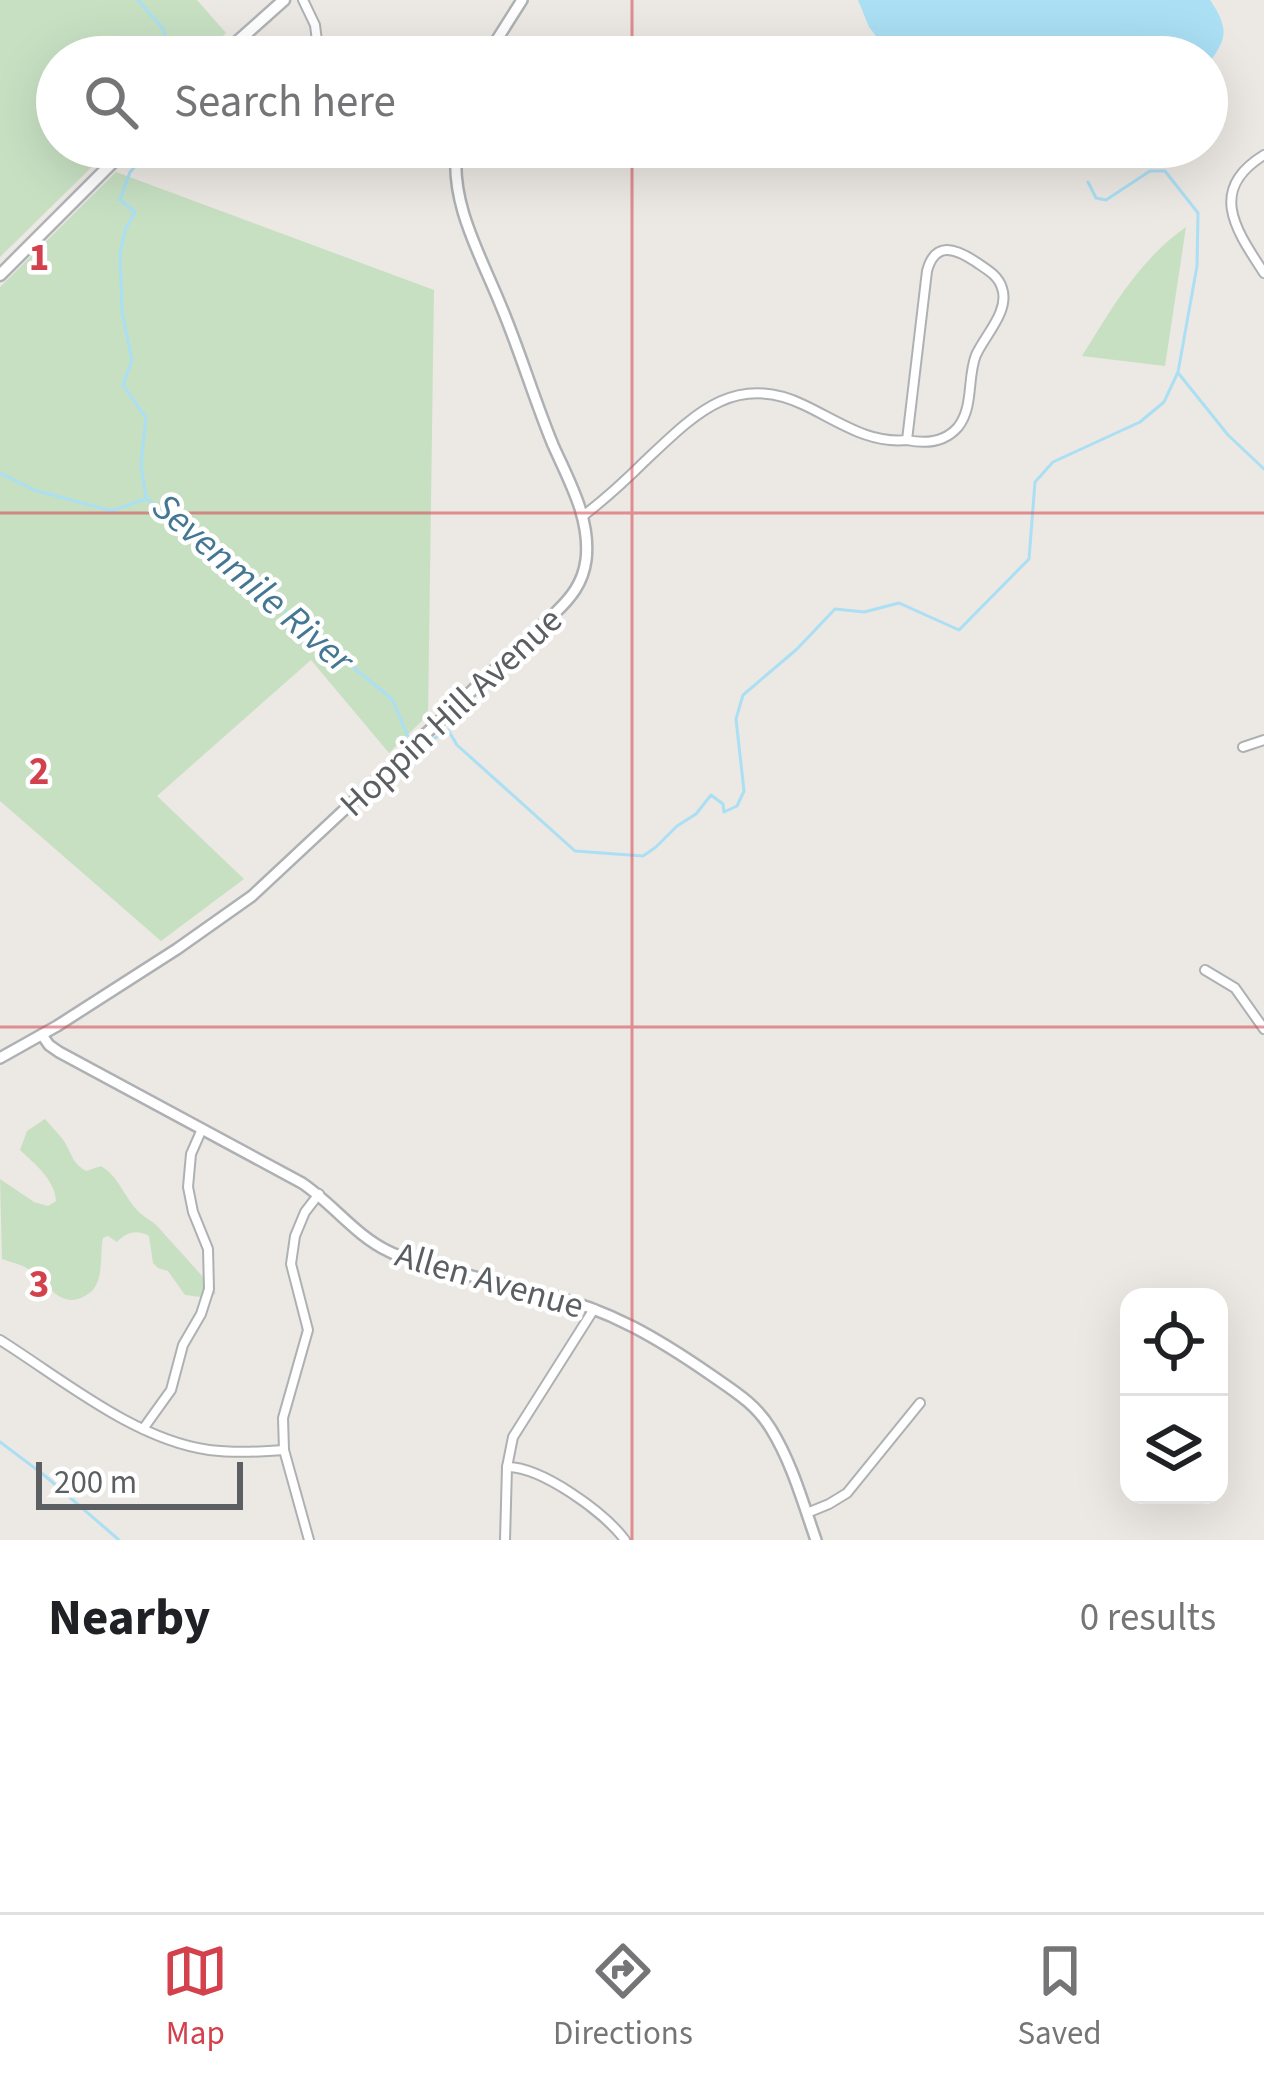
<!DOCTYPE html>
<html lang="en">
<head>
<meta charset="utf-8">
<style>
	body { margin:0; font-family:"Source Sans 3",sans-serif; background:#f6f6f6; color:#202124 }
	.controls { position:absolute; right:36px; bottom:36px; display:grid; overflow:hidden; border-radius:24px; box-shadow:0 12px 48px #0002 }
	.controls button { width:108px; height:108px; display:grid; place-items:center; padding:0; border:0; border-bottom:3px solid #e0e0e0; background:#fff; color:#202124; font:60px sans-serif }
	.scale { position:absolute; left:36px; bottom:30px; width:207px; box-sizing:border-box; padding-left:12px; border:6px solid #5b5f62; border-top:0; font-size:33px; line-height:42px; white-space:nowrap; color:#5b5f62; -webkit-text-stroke:9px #fff; paint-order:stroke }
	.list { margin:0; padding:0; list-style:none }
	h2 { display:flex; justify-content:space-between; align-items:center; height:156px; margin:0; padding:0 48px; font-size:51px }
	h2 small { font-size:39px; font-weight:400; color:#757577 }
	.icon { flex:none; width:66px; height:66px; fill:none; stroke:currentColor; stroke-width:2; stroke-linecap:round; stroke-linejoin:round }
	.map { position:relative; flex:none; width:1264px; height:1540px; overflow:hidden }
	.search { position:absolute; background:#fff; box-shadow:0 12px 48px #0002; left:36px; right:36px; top:36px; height:132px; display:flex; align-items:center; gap:30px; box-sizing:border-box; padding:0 42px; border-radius:66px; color:#757577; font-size:45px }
	.sheet { height:372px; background:#fff }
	nav { display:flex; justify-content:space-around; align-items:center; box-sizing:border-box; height:168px; border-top:3px solid #e0e0e0; background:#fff; font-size:33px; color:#757577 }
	nav a { display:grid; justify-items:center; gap:6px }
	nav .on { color:#d3414c }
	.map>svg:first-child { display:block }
	.green { fill:#c7e0c2 }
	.water { fill:#aadff4 }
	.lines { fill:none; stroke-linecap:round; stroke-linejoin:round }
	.stream { stroke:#aadff4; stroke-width:3 }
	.minor-casing { stroke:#aeb1b4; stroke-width:12 }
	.tertiary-casing { stroke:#aeb1b4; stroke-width:14 }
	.secondary-casing { stroke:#afb3b6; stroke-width:15 }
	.minor { stroke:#fff; stroke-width:8 }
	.tertiary { stroke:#fff; stroke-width:9 }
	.secondary { stroke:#fff; stroke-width:10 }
	.grid { fill:none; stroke:#d3414c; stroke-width:3; stroke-opacity:0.55 }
	.labels { text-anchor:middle; stroke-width:9; stroke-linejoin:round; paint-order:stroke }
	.street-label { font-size:36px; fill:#5b5f62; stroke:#fff }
	.water-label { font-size:39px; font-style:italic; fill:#447793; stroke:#fff }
	.grid-label { font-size:39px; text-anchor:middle; font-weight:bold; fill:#d3414c; stroke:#fff; stroke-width:9; stroke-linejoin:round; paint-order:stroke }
</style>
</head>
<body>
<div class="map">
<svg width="1264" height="1540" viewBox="0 0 1264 1540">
	<rect width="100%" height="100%" fill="#ece8e3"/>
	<g class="green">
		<polygon points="0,0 197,0 226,33 202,57 57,57 57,147 112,147 0,257"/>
		<polygon points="116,172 434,290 428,715 389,753 311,660 157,796 244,879 161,941 0,801 0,287"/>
		<path d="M1186,227L1165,366L1082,356C1112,308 1139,260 1186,227Z"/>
		<path d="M45,1119C51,1126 58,1133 64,1141C72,1154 72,1163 86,1171L101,1166C119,1177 123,1195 137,1210C143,1217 153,1221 159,1228C178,1250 198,1270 216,1293C208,1300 196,1296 185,1295L168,1271L158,1268L153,1263L149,1236C137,1229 126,1232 117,1242L108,1236L103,1238C100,1252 103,1273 96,1285C94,1290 89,1294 83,1297C59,1309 46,1281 28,1269C21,1264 10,1262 2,1259L0,1179L34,1202L48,1206L56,1201C55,1180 35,1164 20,1150L27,1131Z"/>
	</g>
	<path class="water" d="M858,0H1210C1229,28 1228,39 1207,65V57H892L869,27Z"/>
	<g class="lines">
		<g class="stream">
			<polyline points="138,0 164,30 169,57"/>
			<polyline points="153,147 130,172 120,200 135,212 125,230 120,254 122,312 132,360 123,385 146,418 141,464 146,498 392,699 410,741"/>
			<polyline points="1179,374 1228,435 1264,469"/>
			<polyline points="0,473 34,490 112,511 145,499"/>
			<polyline points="422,746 448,730 457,745 575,851 643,856 656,847 677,826 696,814 711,795 723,804 724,812 737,806 744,791 736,719 743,695 797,649 835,609 864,612 899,603 959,630 1029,559 1035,482 1053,462 1140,422 1164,402 1178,372 1197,266 1198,213 1165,171 1150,171 1106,200 1096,198 1088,182"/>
			<polyline points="0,1442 44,1475 119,1540"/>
		</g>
		<defs>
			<g id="minor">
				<polyline points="303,0 315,25 319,57"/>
				<path d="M1264,155C1207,190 1236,230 1264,273"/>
				<polyline points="283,157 294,147"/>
				<path d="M583,516C605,499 625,481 645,461C693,416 734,371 804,405C838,421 868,444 907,440L927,271C935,241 955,248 976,262C986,269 998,275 1002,288C1010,311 985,335 976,355C967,377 974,407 958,427C945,442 926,444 907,440"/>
				<polyline points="1243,747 1264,740"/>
				<polyline points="1205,970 1235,988 1264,1029"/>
				<path d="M0,1340C62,1379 135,1440 209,1450C234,1453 259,1452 284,1450"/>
				<polyline points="143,1429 171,1390 183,1345 201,1314 209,1289 208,1249 193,1212 188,1187 191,1154 202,1129"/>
				<path d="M507,1467C542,1467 604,1512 625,1540"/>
				<polyline points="807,1513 829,1504 847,1493 920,1403"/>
				<polyline points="309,1540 284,1450 283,1418 308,1330 291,1264 295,1236 305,1212 319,1194"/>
				<polyline points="505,1540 507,1467 513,1437 594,1309"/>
			</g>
			<g id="tertiary">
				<polyline points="486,57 522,0"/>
				<path d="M42,1035L49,1045L59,1052L302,1183C332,1203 356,1236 388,1251C407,1261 429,1264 449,1270C482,1279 514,1287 547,1295C609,1309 659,1339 711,1375C734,1391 756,1404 771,1429C792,1463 803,1503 816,1540"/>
				<path d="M0,1058L57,1026L177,949L252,896L554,614C571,598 583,583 586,560C591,519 569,481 553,445C534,399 520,351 501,306C481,256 449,202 457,147"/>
			</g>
			<g id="secondary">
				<polyline points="220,57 284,0"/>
				<polyline points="0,275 128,147"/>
			</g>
		</defs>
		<use href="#minor" class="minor-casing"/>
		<use href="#tertiary" class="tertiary-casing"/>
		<use href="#secondary" class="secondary-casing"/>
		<use href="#minor" class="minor"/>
		<use href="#tertiary" class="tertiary"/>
		<use href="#secondary" class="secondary"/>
	</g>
	<path class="grid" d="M632,0V57M632,147V1540M0,513H1264M0,1027H1264"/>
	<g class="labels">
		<g class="street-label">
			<text transform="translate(450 711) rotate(-43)" y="13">Hoppin Hill Avenue</text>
			<text transform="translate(490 1279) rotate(16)" y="13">Allen Avenue</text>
		</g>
		<g class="water-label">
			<text transform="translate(254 582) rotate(41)" y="14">Sevenmile River</text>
		</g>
	</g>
	<g class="grid-label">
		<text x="39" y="270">1</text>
		<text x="39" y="784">2</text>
		<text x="39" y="1297">3</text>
	</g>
</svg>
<div class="controls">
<button><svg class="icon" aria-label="locate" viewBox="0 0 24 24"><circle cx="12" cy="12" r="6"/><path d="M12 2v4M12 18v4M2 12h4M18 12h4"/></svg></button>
<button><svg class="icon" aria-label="layers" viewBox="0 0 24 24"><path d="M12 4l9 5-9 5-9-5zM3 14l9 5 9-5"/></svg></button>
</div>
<div class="scale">200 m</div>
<div class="search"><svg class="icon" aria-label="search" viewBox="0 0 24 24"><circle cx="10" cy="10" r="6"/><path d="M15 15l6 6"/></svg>Search here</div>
</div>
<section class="sheet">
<h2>Nearby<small>0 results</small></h2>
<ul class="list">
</ul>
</section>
<nav>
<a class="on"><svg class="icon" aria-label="map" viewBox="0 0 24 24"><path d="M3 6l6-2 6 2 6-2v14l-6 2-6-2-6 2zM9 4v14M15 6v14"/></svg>Map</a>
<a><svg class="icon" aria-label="directions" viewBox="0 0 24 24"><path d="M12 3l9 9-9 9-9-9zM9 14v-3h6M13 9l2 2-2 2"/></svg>Directions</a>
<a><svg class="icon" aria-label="saved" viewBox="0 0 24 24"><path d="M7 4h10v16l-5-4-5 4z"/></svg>Saved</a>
</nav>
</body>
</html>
